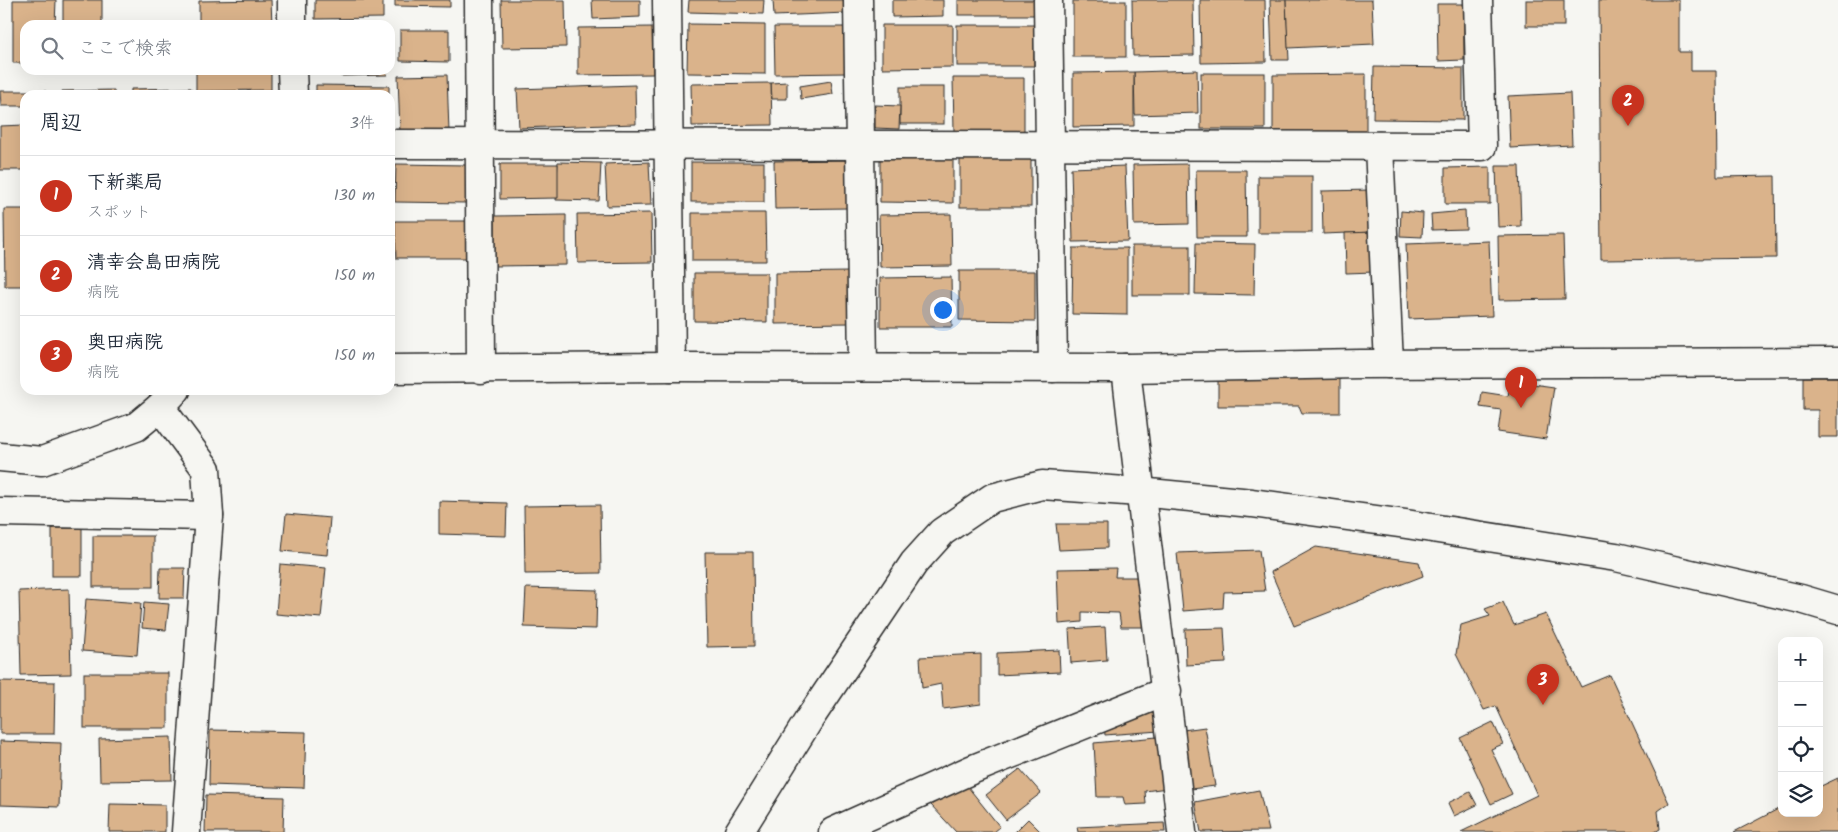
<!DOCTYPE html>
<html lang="ja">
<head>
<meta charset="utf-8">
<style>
	body { margin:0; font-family:Kalam,"Klee One",sans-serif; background:#f6f6f7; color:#1f2937 }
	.controls { position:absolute; right:15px; bottom:15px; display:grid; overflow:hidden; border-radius:10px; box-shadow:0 5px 20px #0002 }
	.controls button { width:45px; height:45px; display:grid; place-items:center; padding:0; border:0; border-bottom:1px solid #e0e1e3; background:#fff; color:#1f2937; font:25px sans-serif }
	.you { position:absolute; left:942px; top:309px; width:18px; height:18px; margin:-12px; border:4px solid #fff; border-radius:50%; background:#1a73e8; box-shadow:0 0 0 8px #1a73e833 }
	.badge { display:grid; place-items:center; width:32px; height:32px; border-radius:50%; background:#c8321e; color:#fff; font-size:16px; font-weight:700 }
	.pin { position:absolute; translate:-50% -41px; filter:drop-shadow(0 1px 2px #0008) }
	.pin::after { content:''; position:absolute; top:26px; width:18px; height:15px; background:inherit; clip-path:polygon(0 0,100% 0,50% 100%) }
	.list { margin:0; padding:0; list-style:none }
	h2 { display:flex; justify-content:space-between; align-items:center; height:65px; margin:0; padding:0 20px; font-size:21px }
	h2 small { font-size:16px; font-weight:400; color:#747a83 }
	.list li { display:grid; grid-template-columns:32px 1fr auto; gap:15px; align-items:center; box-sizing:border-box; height:80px; padding:0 20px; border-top:1px solid #e0e1e3 }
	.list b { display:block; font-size:19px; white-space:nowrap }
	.list p { margin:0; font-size:16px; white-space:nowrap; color:#747a83 }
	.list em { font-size:16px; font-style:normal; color:#747a83 }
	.icon { flex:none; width:28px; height:28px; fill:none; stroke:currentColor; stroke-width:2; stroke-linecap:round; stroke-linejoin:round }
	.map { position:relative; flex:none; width:1838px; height:832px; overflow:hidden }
	.search { position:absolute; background:#fff; box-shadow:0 5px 20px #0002; left:20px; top:20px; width:375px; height:55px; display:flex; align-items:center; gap:12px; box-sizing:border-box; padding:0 18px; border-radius:15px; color:#747a83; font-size:19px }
	.panel { position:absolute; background:#fff; box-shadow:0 5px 20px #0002; left:20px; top:90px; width:375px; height:305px; border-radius:15px }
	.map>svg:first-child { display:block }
	.building { fill:#dab38b; stroke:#2b2b2b }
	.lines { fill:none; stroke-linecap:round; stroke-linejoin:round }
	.street-casing { stroke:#2b2b2b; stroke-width:31 }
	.secondary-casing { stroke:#2b2b2b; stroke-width:31 }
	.street { stroke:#f6f6f2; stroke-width:28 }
	.secondary { stroke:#f6f6f2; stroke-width:28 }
</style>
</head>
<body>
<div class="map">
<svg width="1838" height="832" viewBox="0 0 1838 832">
	<rect width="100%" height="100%" fill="#f6f6f2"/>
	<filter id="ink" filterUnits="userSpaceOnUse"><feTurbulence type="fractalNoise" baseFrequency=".02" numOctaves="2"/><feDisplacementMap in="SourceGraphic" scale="10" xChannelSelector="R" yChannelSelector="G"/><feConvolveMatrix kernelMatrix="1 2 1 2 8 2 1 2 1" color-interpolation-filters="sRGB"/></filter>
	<g filter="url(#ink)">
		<g class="building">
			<polygon points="13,0 56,0 55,25 25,25 25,63 13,63"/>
			<rect x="63" y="0" width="39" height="25"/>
			<polygon points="271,0 272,25 199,25 199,1"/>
			<polygon points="315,0 383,0 383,18 315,19"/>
			<polygon points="395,0 450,0 450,7 395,6"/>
			<polygon points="501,0 565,0 566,47 502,48"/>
			<polygon points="592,0 640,0 640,17 593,19"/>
			<polygon points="689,0 764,0 763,14 688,12"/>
			<polygon points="773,0 846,0 846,13 774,16"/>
			<polygon points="892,0 943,0 943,16 892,17"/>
			<rect x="958" y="0" width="78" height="15"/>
			<polygon points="1132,0 1193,0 1194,55 1133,56"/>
			<polygon points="1200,0 1265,0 1266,62 1201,63"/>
			<polygon points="1270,0 1286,0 1289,60 1272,60"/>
			<polygon points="1286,0 1372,0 1374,44 1288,48"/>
			<rect x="1526" y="0" width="38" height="26"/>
			<polygon points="1599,0 1679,0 1679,52 1691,52 1691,71 1716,71 1717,177 1775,176 1776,258 1601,260"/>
			<rect x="1073" y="1" width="53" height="56"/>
			<polygon points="1437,4 1464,4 1464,60 1438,61"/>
			<polygon points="688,24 765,25 765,74 687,73"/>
			<polygon points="882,25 953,25 953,67 882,68"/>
			<rect x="957" y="25" width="77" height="41"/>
			<polygon points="652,27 653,74 578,75 578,28"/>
			<polygon points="774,27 847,27 847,73 775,74"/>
			<polygon points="400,30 449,30 449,62 400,61"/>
			<polygon points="1374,67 1463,68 1463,120 1373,119"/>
			<polygon points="196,70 271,70 271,90 196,91"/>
			<polygon points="340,70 386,70 387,75 340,76"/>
			<polygon points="1197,70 1198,113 1135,115 1134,72"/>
			<polygon points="1134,72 1134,126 1073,127 1073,73"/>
			<rect x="1201" y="73" width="64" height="56"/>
			<polygon points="1366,74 1366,132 1273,133 1273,75"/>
			<polygon points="447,75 449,132 400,133 398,76"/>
			<polygon points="953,78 1024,78 1024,131 954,131"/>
			<polygon points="831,81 833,94 801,99 800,86"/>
			<polygon points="787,82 787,99 772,99 771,83"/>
			<polygon points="771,83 772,125 692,126 691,84"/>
			<polygon points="316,85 389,86 389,95 316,95"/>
			<polygon points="635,85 636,124 519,128 517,89"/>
			<rect x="900" y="87" width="44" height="37"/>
			<polygon points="191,88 191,95 131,95 131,89"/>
			<polygon points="114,90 114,95 62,95 62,91"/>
			<polygon points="0,91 46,91 47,95 25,95 25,106 1,106"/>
			<polygon points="1570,93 1572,145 1510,148 1508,96"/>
			<polygon points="875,105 900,106 899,129 875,128"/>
			<polygon points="25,125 25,170 0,170 0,126"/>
			<polygon points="880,157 953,158 953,203 880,202"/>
			<rect x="960" y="157" width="71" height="50"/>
			<polygon points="848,160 848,208 775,209 774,161"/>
			<polygon points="558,162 601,163 599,201 556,200"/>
			<polygon points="649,162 651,205 607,206 605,164"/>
			<rect x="691" y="162" width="73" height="40"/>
			<polygon points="396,164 467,165 466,203 395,202"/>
			<polygon points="500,164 558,164 558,198 500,199"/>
			<polygon points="1188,164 1189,224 1134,225 1133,165"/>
			<polygon points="1125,166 1128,241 1073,242 1071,168"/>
			<polygon points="1496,166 1519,166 1521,226 1498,227"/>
			<polygon points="1490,167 1490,204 1445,204 1445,168"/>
			<polygon points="1196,170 1246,170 1247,237 1197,237"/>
			<rect x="1258" y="176" width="54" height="57"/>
			<polygon points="1372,190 1374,232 1323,234 1322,191"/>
			<polygon points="4,209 25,209 25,286 5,286"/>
			<polygon points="1401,211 1423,213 1422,237 1400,236"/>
			<polygon points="1465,211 1466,229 1432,230 1431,214"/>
			<polygon points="651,213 652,262 578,263 577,214"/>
			<polygon points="692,213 765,213 766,261 692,261"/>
			<polygon points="951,214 952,266 880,267 879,215"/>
			<polygon points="566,215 566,265 495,266 495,216"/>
			<polygon points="395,221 474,221 474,258 396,258"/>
			<polygon points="1374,232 1374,272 1346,273 1345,233"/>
			<polygon points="1563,235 1565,299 1499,300 1498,236"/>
			<polygon points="1489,241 1492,316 1409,319 1406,244"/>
			<polygon points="1196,243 1255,244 1254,295 1195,294"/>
			<rect x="1132" y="246" width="58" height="49"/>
			<polygon points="1073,248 1127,248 1127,315 1072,314"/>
			<polygon points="959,271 1035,271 1035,321 959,320"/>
			<polygon points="849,272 850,323 775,324 775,273"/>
			<polygon points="694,273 767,273 767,322 694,321"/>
			<polygon points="951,277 952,327 880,327 880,278"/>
			<polygon points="1218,377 1340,377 1340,413 1302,413 1299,406 1218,406"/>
			<polygon points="1803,377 1838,377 1838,437 1818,437 1818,410 1803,410"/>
			<polygon points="1511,381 1554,387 1546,439 1498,432 1501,410 1480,407 1482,392 1508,396"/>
			<polygon points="439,501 507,503 506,536 439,534"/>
			<polygon points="600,505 601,573 525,574 524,506"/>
			<polygon points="286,514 330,518 327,555 282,551"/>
			<polygon points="1056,524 1107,524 1107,548 1059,550"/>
			<rect x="52" y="528" width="30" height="48"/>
			<rect x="93" y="536" width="60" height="51"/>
			<polygon points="1316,547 1419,562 1423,576 1294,626 1271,572"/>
			<polygon points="1259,550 1265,591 1224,592 1223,608 1183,611 1177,553"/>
			<polygon points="705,552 753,552 754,646 707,647"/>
			<polygon points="280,564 326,568 321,618 276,614"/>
			<polygon points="160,568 185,568 184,598 159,598"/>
			<polygon points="1116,568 1115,577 1140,577 1144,627 1121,627 1119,613 1082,612 1082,622 1059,624 1057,569"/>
			<polygon points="526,588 597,590 596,629 524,627"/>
			<polygon points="69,589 71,674 21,675 19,591"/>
			<polygon points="86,599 141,603 137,655 82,651"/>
			<polygon points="144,602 169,604 166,630 142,628"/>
			<polygon points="1503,602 1514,625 1546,614 1581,687 1610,675 1669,803 1658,811 1660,829 1655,832 1461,832 1537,795 1496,706 1484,710 1456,654 1461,625 1490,616 1485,609"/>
			<polygon points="1105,627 1107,660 1071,663 1069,629"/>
			<polygon points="1224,628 1226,663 1186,665 1185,629"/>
			<polygon points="1059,650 1060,672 997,675 997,653"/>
			<polygon points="981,654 981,704 943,709 941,684 922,688 920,657"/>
			<rect x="84" y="673" width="84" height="55"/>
			<polygon points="0,681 55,682 54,734 0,734"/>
			<polygon points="1157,707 1159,731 1105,735 1104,726"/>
			<polygon points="1493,722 1503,744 1491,749 1512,794 1491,804 1460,738"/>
			<polygon points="1205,727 1215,786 1191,789 1183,730"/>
			<polygon points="210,730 306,732 304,788 209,785"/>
			<polygon points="171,737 172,780 100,781 99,739"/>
			<polygon points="1157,737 1167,788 1145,791 1146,804 1125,805 1123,797 1097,797 1094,743"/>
			<polygon points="0,741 61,743 59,807 0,805"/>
			<polygon points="1020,769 1041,793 1006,820 986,795"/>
			<polygon points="1838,778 1838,832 1734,832 1782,807 1782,813 1819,813 1819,787"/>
			<polygon points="964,782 1000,827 994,832 956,832 931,805"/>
			<polygon points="1259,790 1269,831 1201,832 1195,802"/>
			<polygon points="1470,792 1477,805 1454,816 1448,803"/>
			<polygon points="206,795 284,797 283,832 205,832"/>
			<polygon points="110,804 165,805 165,832 109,832"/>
			<polygon points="1028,819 1041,832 1015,832"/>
			<polygon points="1164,823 1165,832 1078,832 1077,827"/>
		</g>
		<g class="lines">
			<defs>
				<g id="street">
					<polyline points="292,0 292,25"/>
					<polyline points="479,0 481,370"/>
					<polyline points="667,0 671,367"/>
					<polyline points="858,0 863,367"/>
					<polyline points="1048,0 1053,368"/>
					<polyline points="292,70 293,95"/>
					<polyline points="390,144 1482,146 1478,0"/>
					<polyline points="1379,146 1389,364"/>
					<path d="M1126,368C1143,523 1165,677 1182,832"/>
					<polyline points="390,369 671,367 1126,368 1361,364 1838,362"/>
					<polyline points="160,407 206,469 209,516 186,832"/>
					<polyline points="0,512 209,516"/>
					<polyline points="833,832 971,770 1167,691"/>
				</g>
				<g id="secondary">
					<polyline points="0,457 42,461 136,427 160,407 176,390"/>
					<polyline points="739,832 810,718 914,563 942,532 992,498 1042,485 1139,492 1252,503 1406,524 1616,557 1801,599 1838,610"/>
				</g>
			</defs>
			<use href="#street" class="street-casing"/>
			<use href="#secondary" class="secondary-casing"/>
			<use href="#street" class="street"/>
			<use href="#secondary" class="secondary"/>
		</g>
	</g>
</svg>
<div class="controls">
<button>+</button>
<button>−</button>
<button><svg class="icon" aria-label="locate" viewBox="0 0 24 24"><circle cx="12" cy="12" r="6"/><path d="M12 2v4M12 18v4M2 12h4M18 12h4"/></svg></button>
<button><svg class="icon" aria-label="layers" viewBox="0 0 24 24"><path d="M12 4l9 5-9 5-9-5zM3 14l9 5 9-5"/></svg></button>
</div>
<div class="you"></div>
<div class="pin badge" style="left:1521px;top:408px">1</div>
<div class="pin badge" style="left:1628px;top:126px">2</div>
<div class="pin badge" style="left:1543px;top:705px">3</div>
<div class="search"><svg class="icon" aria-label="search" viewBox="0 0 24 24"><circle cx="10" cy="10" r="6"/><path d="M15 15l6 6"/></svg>ここで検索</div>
<section class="panel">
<h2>周辺<small>3件</small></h2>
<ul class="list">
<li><span class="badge">1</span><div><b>下新薬局</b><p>スポット</p></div><em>130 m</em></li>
<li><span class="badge">2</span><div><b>清幸会島田病院</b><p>病院</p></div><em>150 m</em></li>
<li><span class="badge">3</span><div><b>奥田病院</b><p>病院</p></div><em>150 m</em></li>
</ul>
</section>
</div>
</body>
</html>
